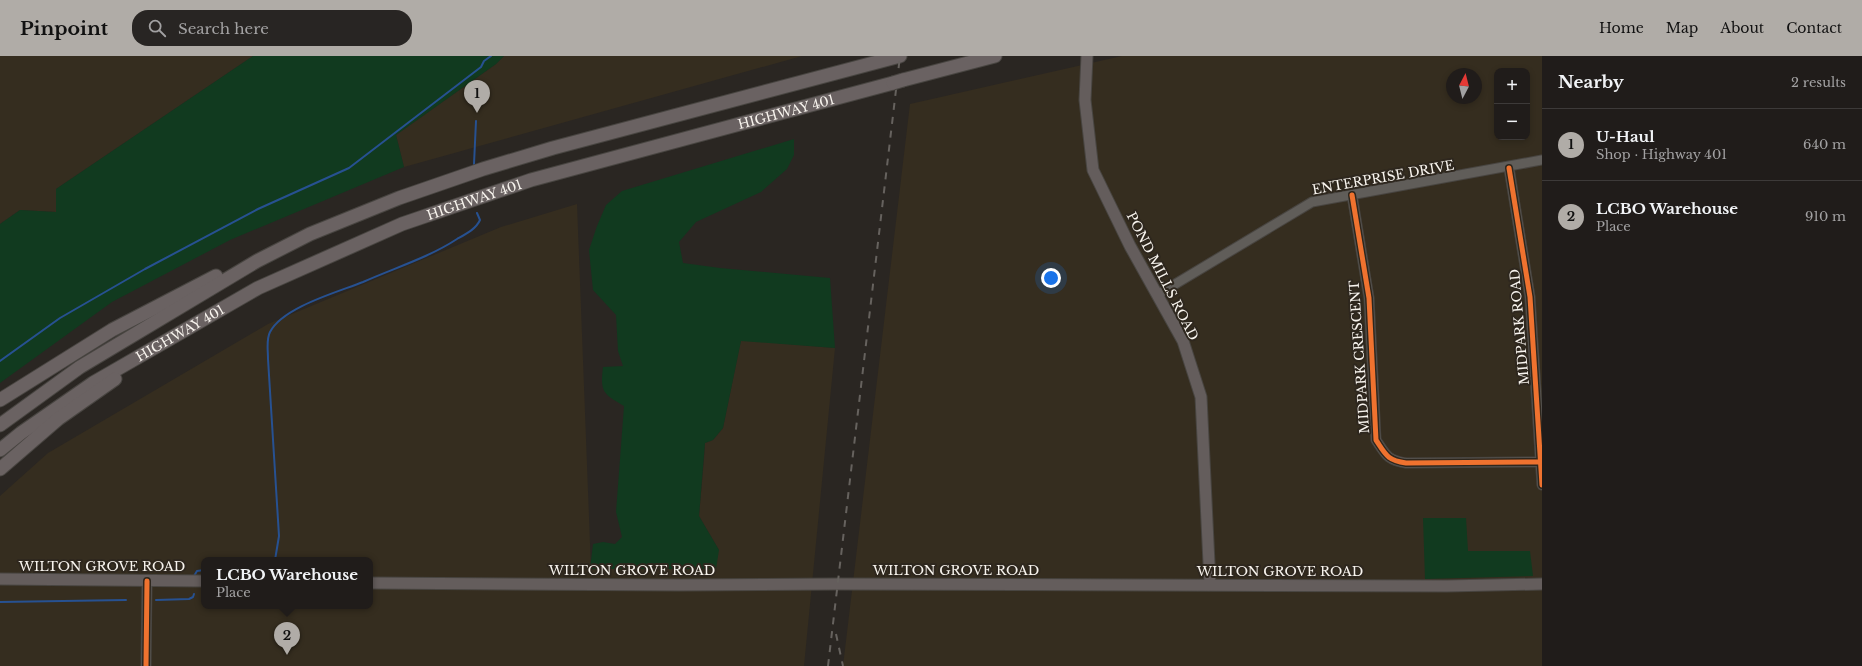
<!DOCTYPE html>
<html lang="en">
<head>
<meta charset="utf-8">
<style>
	body { margin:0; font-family:"Libre Baskerville",serif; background:#282523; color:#f1f3f6 }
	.controls { position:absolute; right:12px; top:12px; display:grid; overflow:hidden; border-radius:8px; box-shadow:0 2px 6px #0003 }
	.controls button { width:36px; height:36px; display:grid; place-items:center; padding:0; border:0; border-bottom:1px solid #3d3a39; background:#201c1a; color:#f1f3f6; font:20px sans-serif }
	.compass { position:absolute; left:1446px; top:12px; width:36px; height:36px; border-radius:50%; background:#201c1a; box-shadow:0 2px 6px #0003; rotate:7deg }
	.you { position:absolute; left:1051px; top:222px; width:14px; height:14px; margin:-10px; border:3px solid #fff; border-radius:50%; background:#1a73e8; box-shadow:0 0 0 6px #1a73e833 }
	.badge { display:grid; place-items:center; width:26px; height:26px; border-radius:50%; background:#b0aca7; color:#111; font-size:13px; font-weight:700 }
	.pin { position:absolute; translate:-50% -33px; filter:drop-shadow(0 1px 2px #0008) }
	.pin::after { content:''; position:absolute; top:21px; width:14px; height:12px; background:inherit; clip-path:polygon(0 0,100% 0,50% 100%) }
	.popup { position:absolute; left:201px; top:501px; width:172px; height:52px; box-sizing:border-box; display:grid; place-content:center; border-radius:8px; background:#201c1a; filter:drop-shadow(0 1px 3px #0005); font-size:13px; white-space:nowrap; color:#a2a1a2 }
	.popup b { font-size:15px; color:#f1f3f6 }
	.popup::after { content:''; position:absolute; left:50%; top:100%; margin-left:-8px; border:8px solid transparent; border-top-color:#201c1a }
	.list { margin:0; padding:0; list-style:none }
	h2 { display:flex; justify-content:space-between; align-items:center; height:52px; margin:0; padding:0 16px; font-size:17px }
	h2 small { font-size:13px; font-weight:400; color:#a2a1a2 }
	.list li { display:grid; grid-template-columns:26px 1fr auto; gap:12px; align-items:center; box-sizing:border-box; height:72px; padding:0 16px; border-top:1px solid #3d3a39 }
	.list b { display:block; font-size:15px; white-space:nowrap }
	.list p { margin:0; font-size:13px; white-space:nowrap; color:#a2a1a2 }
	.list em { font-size:13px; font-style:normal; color:#a2a1a2 }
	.icon { flex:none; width:22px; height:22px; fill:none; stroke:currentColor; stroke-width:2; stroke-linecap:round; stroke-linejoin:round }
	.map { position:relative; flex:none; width:1542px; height:610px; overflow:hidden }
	header { display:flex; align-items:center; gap:24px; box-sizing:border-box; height:56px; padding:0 20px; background:#b0aca7; color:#111 }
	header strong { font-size:19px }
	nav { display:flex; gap:22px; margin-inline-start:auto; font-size:14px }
	.search { width:280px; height:36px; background:#282523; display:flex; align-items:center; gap:10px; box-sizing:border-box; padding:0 14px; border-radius:16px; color:#a2a1a2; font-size:15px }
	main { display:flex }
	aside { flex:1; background:#201c1a }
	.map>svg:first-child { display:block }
	.industrial { fill:#352d1f; fill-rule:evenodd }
	.green { fill:#113a1f }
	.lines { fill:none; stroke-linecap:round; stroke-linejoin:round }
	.stream { stroke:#275191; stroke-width:2 }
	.minor-casing { stroke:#484541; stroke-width:11 }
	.major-casing { stroke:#484541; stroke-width:13 }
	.highway-casing { stroke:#484541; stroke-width:15 }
	.minor { stroke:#605d59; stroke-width:9 }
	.major { stroke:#645d5c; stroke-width:11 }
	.highway { stroke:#6a6262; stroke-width:13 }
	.rail { stroke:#66625e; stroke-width:2; stroke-dasharray:7 7; stroke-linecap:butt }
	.highway-bridge-casing { stroke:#484541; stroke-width:15; stroke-linecap:butt }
	.highway-bridge { stroke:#6a6262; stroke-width:13 }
	.cycleway-casing { stroke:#2e271e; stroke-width:8 }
	.cycleway { stroke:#ef722f; stroke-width:5 }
	.labels { text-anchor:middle; stroke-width:4; stroke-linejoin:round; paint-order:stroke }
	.street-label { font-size:13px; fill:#f8f4ee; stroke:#2e271e }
</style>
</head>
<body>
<header>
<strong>Pinpoint</strong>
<div class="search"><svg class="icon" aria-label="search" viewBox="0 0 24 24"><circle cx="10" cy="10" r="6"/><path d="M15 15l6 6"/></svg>Search here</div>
<nav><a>Home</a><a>Map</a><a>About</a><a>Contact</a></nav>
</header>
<main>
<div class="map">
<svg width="1542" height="610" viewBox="0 0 1542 610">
	<rect width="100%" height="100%" fill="#2a2622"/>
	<g class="industrial">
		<polygon points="0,0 253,0 56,133 56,156 20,154 0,168"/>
		<polygon points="504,0 802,0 404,111 396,79 496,8"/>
		<path d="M1122,0H1542V610H843L910,48ZM1497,15H1527V81H1497ZM1452,18H1476V42H1452Z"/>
		<path d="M577,148L591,513L719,494L699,460L704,403L705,387L713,384L723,372L741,284L835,292L804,610H0V440L48,397L268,268L501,171ZM204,504H370V550H204Z"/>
	</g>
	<g class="green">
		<polygon points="253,0 504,0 496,8 396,79 404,111 230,184 112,246 0,327 0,168 20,154 56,156 56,133"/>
		<path d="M794,83V99L787,113L761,136L696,166L679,186L683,207L720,212L830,222L835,292L741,285L723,372L713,384L705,387L699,460L719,494L716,513H590L593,488L603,486L615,488L622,481L616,456L624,350C603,338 600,336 603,311L623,310L618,295L616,259L593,234L589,194L597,170L606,149L622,135Z"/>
		<polygon points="1423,462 1466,462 1468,495 1530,495 1533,520 1425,523"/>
	</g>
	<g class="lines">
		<g class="stream">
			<polyline points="474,108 476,65"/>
			<polyline points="0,305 60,262 145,213 258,153 349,112 481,11 484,5 491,0"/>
			<path d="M275,504L279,480L268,303C268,293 266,284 270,276C283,251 338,236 363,226C394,212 428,202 457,183C466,178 476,173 480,164L477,157"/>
			<polyline points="194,520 197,515 204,514"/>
			<polyline points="156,544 189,543 193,541 194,538"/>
			<polyline points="0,546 126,544"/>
		</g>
		<defs>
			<g id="minor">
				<polyline points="1509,112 1530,241 1542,429"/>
				<path d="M1352,139L1369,242L1376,384C1386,399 1387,404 1406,407L1540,406"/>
				<polyline points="1157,239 1312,146 1542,104"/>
				<polyline points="146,610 147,525"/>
			</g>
			<g id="major">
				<polyline points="1087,0 1085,44 1093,114 1130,190 1183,285 1201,341 1210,528"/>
				<polyline points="0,523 204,525"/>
				<polyline points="370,527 679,529 838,528 1447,530 1542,528"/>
			</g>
			<g id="highway">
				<polyline points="903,24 995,0"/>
				<polyline points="0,344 112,274 216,220"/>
				<polyline points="0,369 80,311 257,205 310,178 399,142 483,113 553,92 900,0"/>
				<path id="s1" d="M0,394L21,377L93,327L258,232L402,168L531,124L893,27"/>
				<polyline points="0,413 58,363 115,323"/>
			</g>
		</defs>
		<use href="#minor" class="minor-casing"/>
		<use href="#major" class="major-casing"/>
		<use href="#highway" class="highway-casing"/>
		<use href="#minor" class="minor"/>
		<use href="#major" class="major"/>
		<use href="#highway" class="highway"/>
		<g class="rail">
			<polyline points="836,578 843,610"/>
			<polyline points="828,610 900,0"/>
		</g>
		<defs>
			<polyline id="highway-bridge" points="893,27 903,24"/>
		</defs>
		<use href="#highway-bridge" class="highway-bridge-casing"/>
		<use href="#highway-bridge" class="highway-bridge"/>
		<defs>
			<g id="cycleway">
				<polyline points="1509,112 1530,241 1542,429"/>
				<path d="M1352,139L1369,242L1376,384C1386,399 1387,404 1406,407L1540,406"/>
				<polyline points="146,610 147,525"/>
			</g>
		</defs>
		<use href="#cycleway" class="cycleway-casing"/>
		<use href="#cycleway" class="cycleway"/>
	</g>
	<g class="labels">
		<g class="street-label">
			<text dy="5" stroke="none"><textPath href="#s1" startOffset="863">HIGHWAY 401</textPath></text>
			<text transform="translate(1383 121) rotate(-10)" y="5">ENTERPRISE DRIVE</text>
			<text dy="5" stroke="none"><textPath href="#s1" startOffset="539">HIGHWAY 401</textPath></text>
			<text transform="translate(1163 220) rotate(63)" y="5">POND MILLS ROAD</text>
			<text transform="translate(1519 271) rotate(-95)" y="5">MIDPARK ROAD</text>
			<text dy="5" stroke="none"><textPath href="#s1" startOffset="215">HIGHWAY 401</textPath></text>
			<text transform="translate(1359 301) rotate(-94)" y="5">MIDPARK CRESCENT</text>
			<text x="102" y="515">WILTON GROVE ROAD</text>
			<text x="632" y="519">WILTON GROVE ROAD</text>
			<text x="956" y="519">WILTON GROVE ROAD</text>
			<text x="1280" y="520">WILTON GROVE ROAD</text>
		</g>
	</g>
</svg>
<div class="controls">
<button>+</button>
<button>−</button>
</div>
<svg class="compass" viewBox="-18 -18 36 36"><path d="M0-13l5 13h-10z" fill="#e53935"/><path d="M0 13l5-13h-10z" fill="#a2a1a2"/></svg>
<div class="you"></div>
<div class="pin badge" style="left:477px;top:57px">1</div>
<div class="pin badge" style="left:287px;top:599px">2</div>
<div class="popup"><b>LCBO Warehouse</b>Place</div>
</div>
<aside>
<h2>Nearby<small>2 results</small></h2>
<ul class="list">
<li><span class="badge">1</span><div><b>U-Haul</b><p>Shop · Highway 401</p></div><em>640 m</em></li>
<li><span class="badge">2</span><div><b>LCBO Warehouse</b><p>Place</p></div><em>910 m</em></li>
</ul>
</aside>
</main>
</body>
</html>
